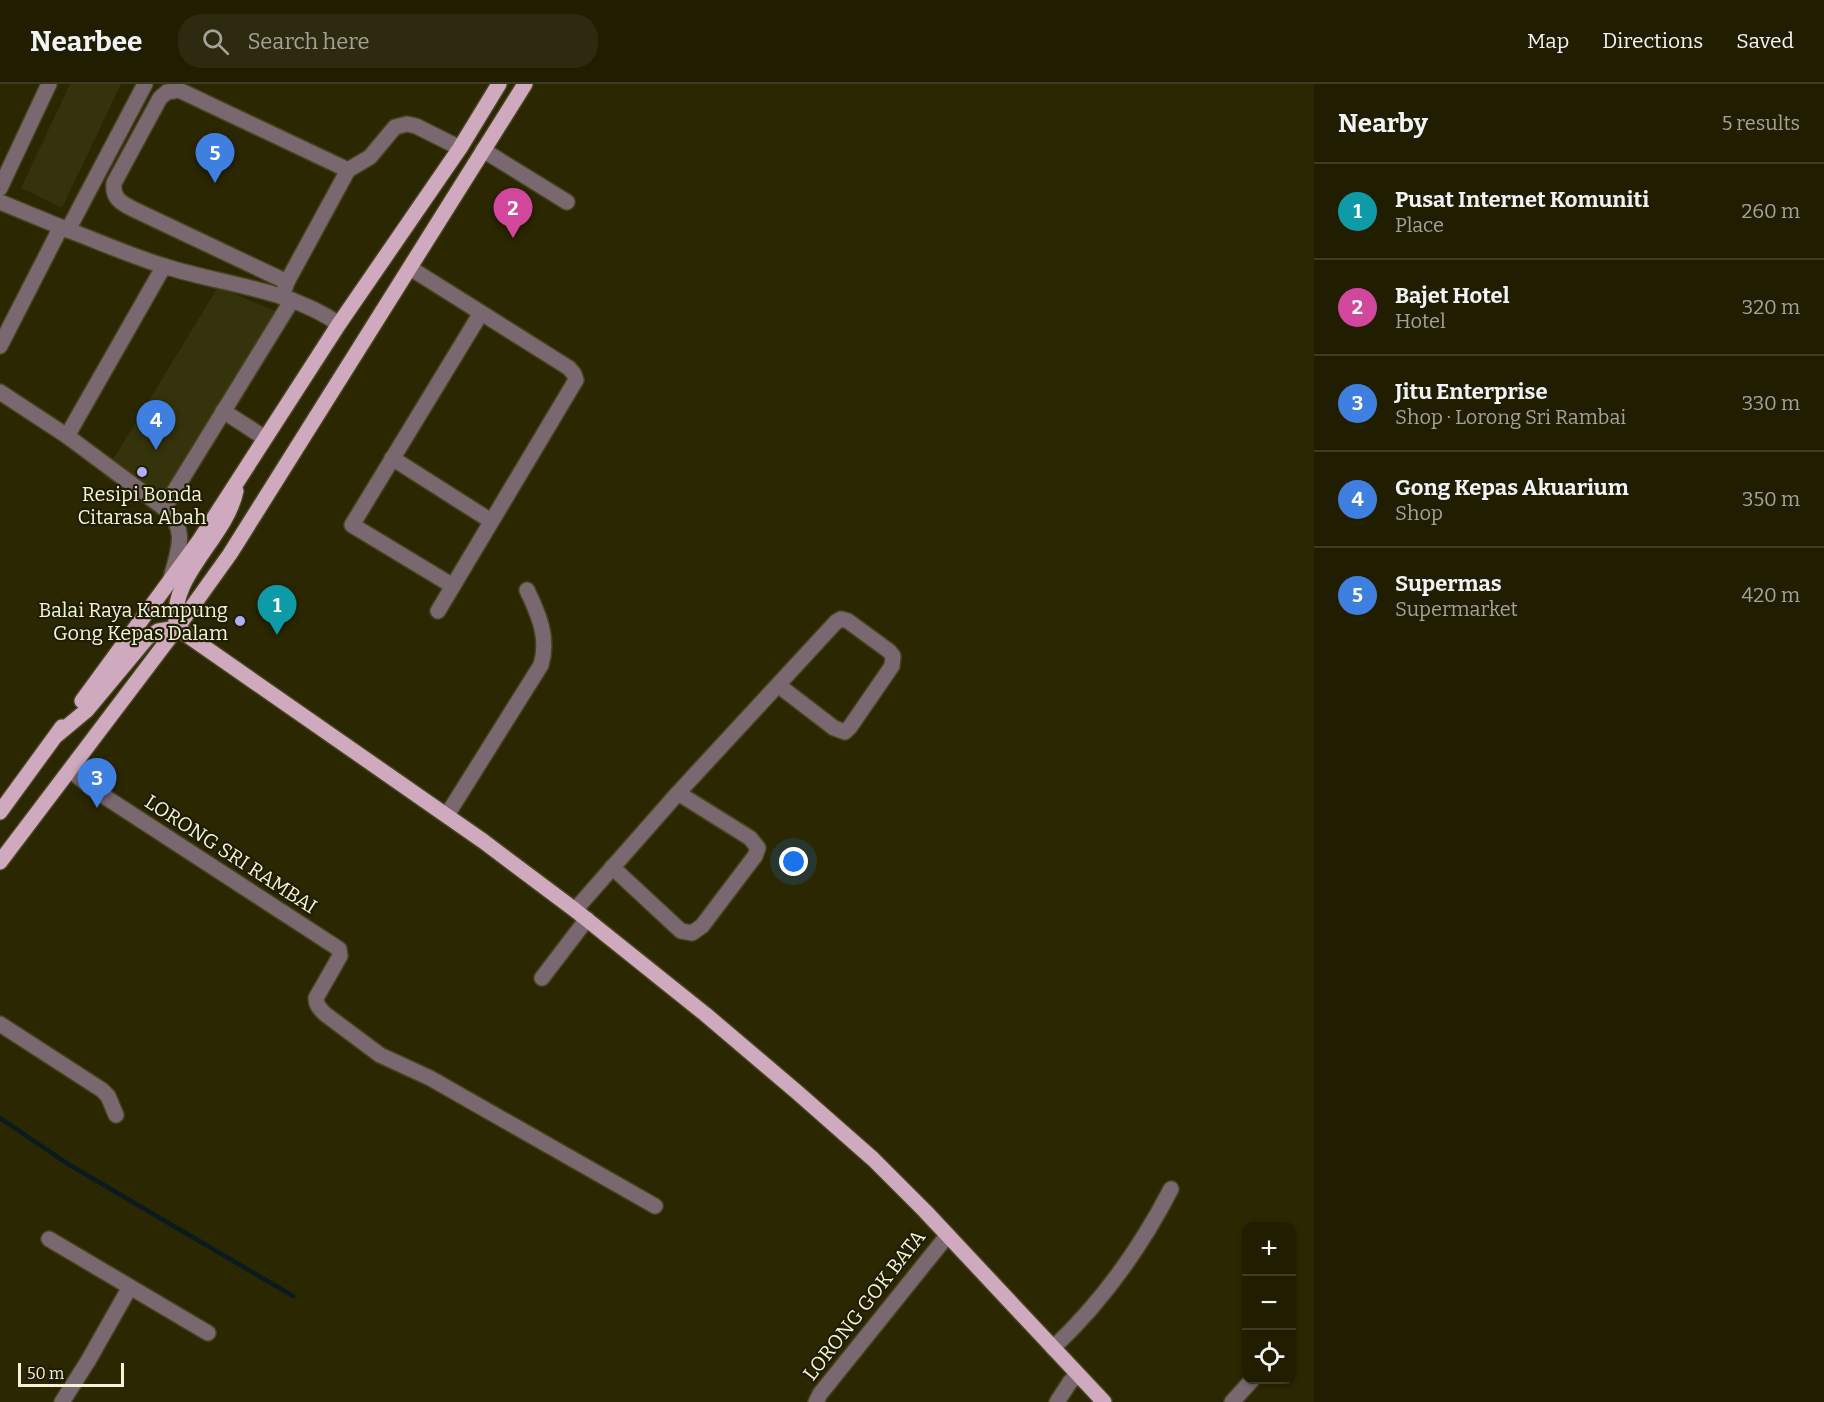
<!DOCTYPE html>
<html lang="en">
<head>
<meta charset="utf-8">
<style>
	body { margin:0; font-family:Bitter,serif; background:#2d2a0f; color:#f1f3f6 }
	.controls { position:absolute; right:18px; bottom:18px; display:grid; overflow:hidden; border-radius:12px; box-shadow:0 2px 4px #0004 }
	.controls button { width:54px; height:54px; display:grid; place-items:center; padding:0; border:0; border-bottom:2px solid #3d3b22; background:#201d00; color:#f1f3f6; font:30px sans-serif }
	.scale { position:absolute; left:18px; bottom:15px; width:106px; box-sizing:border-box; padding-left:6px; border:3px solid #f3f2db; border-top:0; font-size:16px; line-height:21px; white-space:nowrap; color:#f3f2db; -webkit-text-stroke:4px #201e00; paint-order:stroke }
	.you { position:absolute; left:794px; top:778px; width:21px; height:21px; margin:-15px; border:4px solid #fff; border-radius:50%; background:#1a73e8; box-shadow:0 0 0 9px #1a73e833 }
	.badge { display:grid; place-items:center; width:39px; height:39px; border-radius:50%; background:#2563eb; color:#fff; font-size:20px; font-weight:700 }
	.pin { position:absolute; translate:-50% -50px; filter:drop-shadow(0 2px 3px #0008) }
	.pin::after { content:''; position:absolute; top:32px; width:21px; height:18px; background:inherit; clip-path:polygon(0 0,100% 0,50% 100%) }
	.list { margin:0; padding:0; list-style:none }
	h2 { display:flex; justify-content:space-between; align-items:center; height:78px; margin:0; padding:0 24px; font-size:26px }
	h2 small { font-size:20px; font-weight:400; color:#a2a299 }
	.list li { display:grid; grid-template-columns:39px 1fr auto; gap:18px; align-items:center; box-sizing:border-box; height:96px; padding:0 24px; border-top:2px solid #3d3b22 }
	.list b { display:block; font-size:22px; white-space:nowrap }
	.list p { margin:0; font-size:20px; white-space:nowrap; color:#a2a299 }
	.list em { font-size:20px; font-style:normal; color:#a2a299 }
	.icon { flex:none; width:33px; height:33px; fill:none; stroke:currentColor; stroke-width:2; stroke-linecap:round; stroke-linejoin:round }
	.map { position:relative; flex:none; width:1314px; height:1318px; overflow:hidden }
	header { display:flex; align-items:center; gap:36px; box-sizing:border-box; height:84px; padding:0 30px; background:#201d00; border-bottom:2px solid #3d3b22 }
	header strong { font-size:28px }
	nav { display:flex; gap:33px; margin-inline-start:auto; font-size:21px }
	.search { width:420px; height:54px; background:#2d2a0f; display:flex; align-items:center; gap:15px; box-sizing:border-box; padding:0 21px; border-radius:24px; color:#a2a299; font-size:22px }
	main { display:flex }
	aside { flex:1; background:#201d00 }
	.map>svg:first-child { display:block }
	.built { fill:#35330b }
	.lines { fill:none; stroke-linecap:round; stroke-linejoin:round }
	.stream { stroke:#0a1a21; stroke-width:4.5 }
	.minor-casing { stroke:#47431f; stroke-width:18 }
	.major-casing { stroke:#47431f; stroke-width:18 }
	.minor { stroke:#7a6871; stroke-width:15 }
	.major { stroke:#cfa9bd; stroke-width:15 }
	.poi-dot { fill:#b0aefa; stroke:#201e00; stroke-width:2 }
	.labels { text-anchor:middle; stroke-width:4.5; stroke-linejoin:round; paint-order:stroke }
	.poi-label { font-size:20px; fill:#f3f2db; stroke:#201e00 }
	.street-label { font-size:20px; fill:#f3f2db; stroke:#201e00 }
</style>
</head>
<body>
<header>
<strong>Nearbee</strong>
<div class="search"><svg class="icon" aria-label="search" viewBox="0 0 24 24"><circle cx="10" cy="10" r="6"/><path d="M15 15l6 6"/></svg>Search here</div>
<nav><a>Map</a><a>Directions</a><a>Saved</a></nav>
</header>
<main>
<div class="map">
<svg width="1314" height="1318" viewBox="0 0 1314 1318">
	<rect width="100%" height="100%" fill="#2b2700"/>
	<g class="built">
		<polygon points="70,0 121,0 62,124 21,104"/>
		<polygon points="218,203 292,234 167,430 103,392"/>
	</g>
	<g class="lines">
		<polyline class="stream" points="0,1034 68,1080 293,1212"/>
		<defs>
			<g id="minor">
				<path d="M145,0L68,146C100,158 131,172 164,182C222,201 287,204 339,240"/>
				<polyline points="483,66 567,118"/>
				<polyline points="0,104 49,0"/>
				<polyline points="0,118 68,146"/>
				<polyline points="410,184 569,284 574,290 576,296 438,527"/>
				<path d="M287,198L133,125C121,119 112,114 114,99L160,14L167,8L179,6L348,86"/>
				<polyline points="284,207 287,198 348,86 370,73 395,43 407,40 416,42 460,64"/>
				<polyline points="0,262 61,143"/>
				<polyline points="0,308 67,352 164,424"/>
				<polyline points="223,327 265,354"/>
				<polyline points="67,352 164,182"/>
				<polyline points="392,374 491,437"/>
				<path d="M171,494C178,467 189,445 164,424L292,216"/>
				<polyline points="453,502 352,441 481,229"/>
				<path d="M70,686L93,705L339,865L340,872L316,914C316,921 320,925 325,930L380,971L430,994L655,1122"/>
				<path d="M447,731L541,581C549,554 539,531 527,506"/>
				<polyline points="612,783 681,847 692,849 702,842 755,772 758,764 750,754 678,709"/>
				<polyline points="575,826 678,709 836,538 841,535 848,537 889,567 893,572 892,582 850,643 845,648 834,644 778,601"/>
				<polyline points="542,894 587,835"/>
				<polyline points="0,940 102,1006 108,1012 116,1031"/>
				<polyline points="49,1155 208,1249"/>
				<path d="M1053,1264C1102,1218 1140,1165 1171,1105"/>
				<polyline points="62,1318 88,1277 130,1203"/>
				<polyline points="816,1318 820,1310 947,1152"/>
				<polyline points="1057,1318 1070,1298 1078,1291"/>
				<polyline points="1232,1318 1252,1296"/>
			</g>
			<g id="major">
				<path d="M177,544C166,494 226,455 236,407"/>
				<polyline points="82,617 199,457 339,240 460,64 499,0"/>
				<polyline points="57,651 87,626 147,554 158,547 177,544 483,757 575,826 705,930 798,1009 873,1075 925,1127 1104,1318"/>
				<polyline points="0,728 62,643"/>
				<polyline points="0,778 177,544 230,470 525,0"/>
			</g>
		</defs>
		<use href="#minor" class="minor-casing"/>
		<use href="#major" class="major-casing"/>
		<use href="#minor" class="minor"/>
		<use href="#major" class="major"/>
	</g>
	<g class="poi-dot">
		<circle cx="142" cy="388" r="6"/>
		<circle cx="240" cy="537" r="6"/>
	</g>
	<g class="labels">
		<g class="poi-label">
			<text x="142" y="417">Resipi Bonda<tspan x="142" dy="23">Citarasa Abah</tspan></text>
			<text x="228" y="533" text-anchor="end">Balai Raya Kampung<tspan x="228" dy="23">Gong Kepas Dalam</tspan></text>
		</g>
		<g class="street-label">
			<text transform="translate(231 770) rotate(33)" y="7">LORONG SRI RAMBAI</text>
			<text transform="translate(864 1221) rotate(-52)" y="7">LORONG GOK BATA</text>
		</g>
	</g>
</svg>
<div class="controls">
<button>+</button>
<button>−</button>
<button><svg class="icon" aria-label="locate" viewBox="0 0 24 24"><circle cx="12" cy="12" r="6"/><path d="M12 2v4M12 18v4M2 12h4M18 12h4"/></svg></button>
</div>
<div class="scale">50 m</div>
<div class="you"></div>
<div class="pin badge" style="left:277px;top:551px;background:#0f9aa8">1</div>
<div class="pin badge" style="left:513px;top:154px;background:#d1479c">2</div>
<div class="pin badge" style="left:97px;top:724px;background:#3f7fe0">3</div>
<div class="pin badge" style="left:156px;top:366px;background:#3f7fe0">4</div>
<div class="pin badge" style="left:215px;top:99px;background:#3f7fe0">5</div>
</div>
<aside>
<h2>Nearby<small>5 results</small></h2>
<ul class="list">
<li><span class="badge" style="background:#0f9aa8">1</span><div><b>Pusat Internet Komuniti</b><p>Place</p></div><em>260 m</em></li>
<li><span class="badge" style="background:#d1479c">2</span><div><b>Bajet Hotel</b><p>Hotel</p></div><em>320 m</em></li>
<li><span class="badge" style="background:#3f7fe0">3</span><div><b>Jitu Enterprise</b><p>Shop · Lorong Sri Rambai</p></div><em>330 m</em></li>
<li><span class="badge" style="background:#3f7fe0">4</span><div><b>Gong Kepas Akuarium</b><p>Shop</p></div><em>350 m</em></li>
<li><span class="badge" style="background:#3f7fe0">5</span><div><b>Supermas</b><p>Supermarket</p></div><em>420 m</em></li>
</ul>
</aside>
</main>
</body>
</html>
